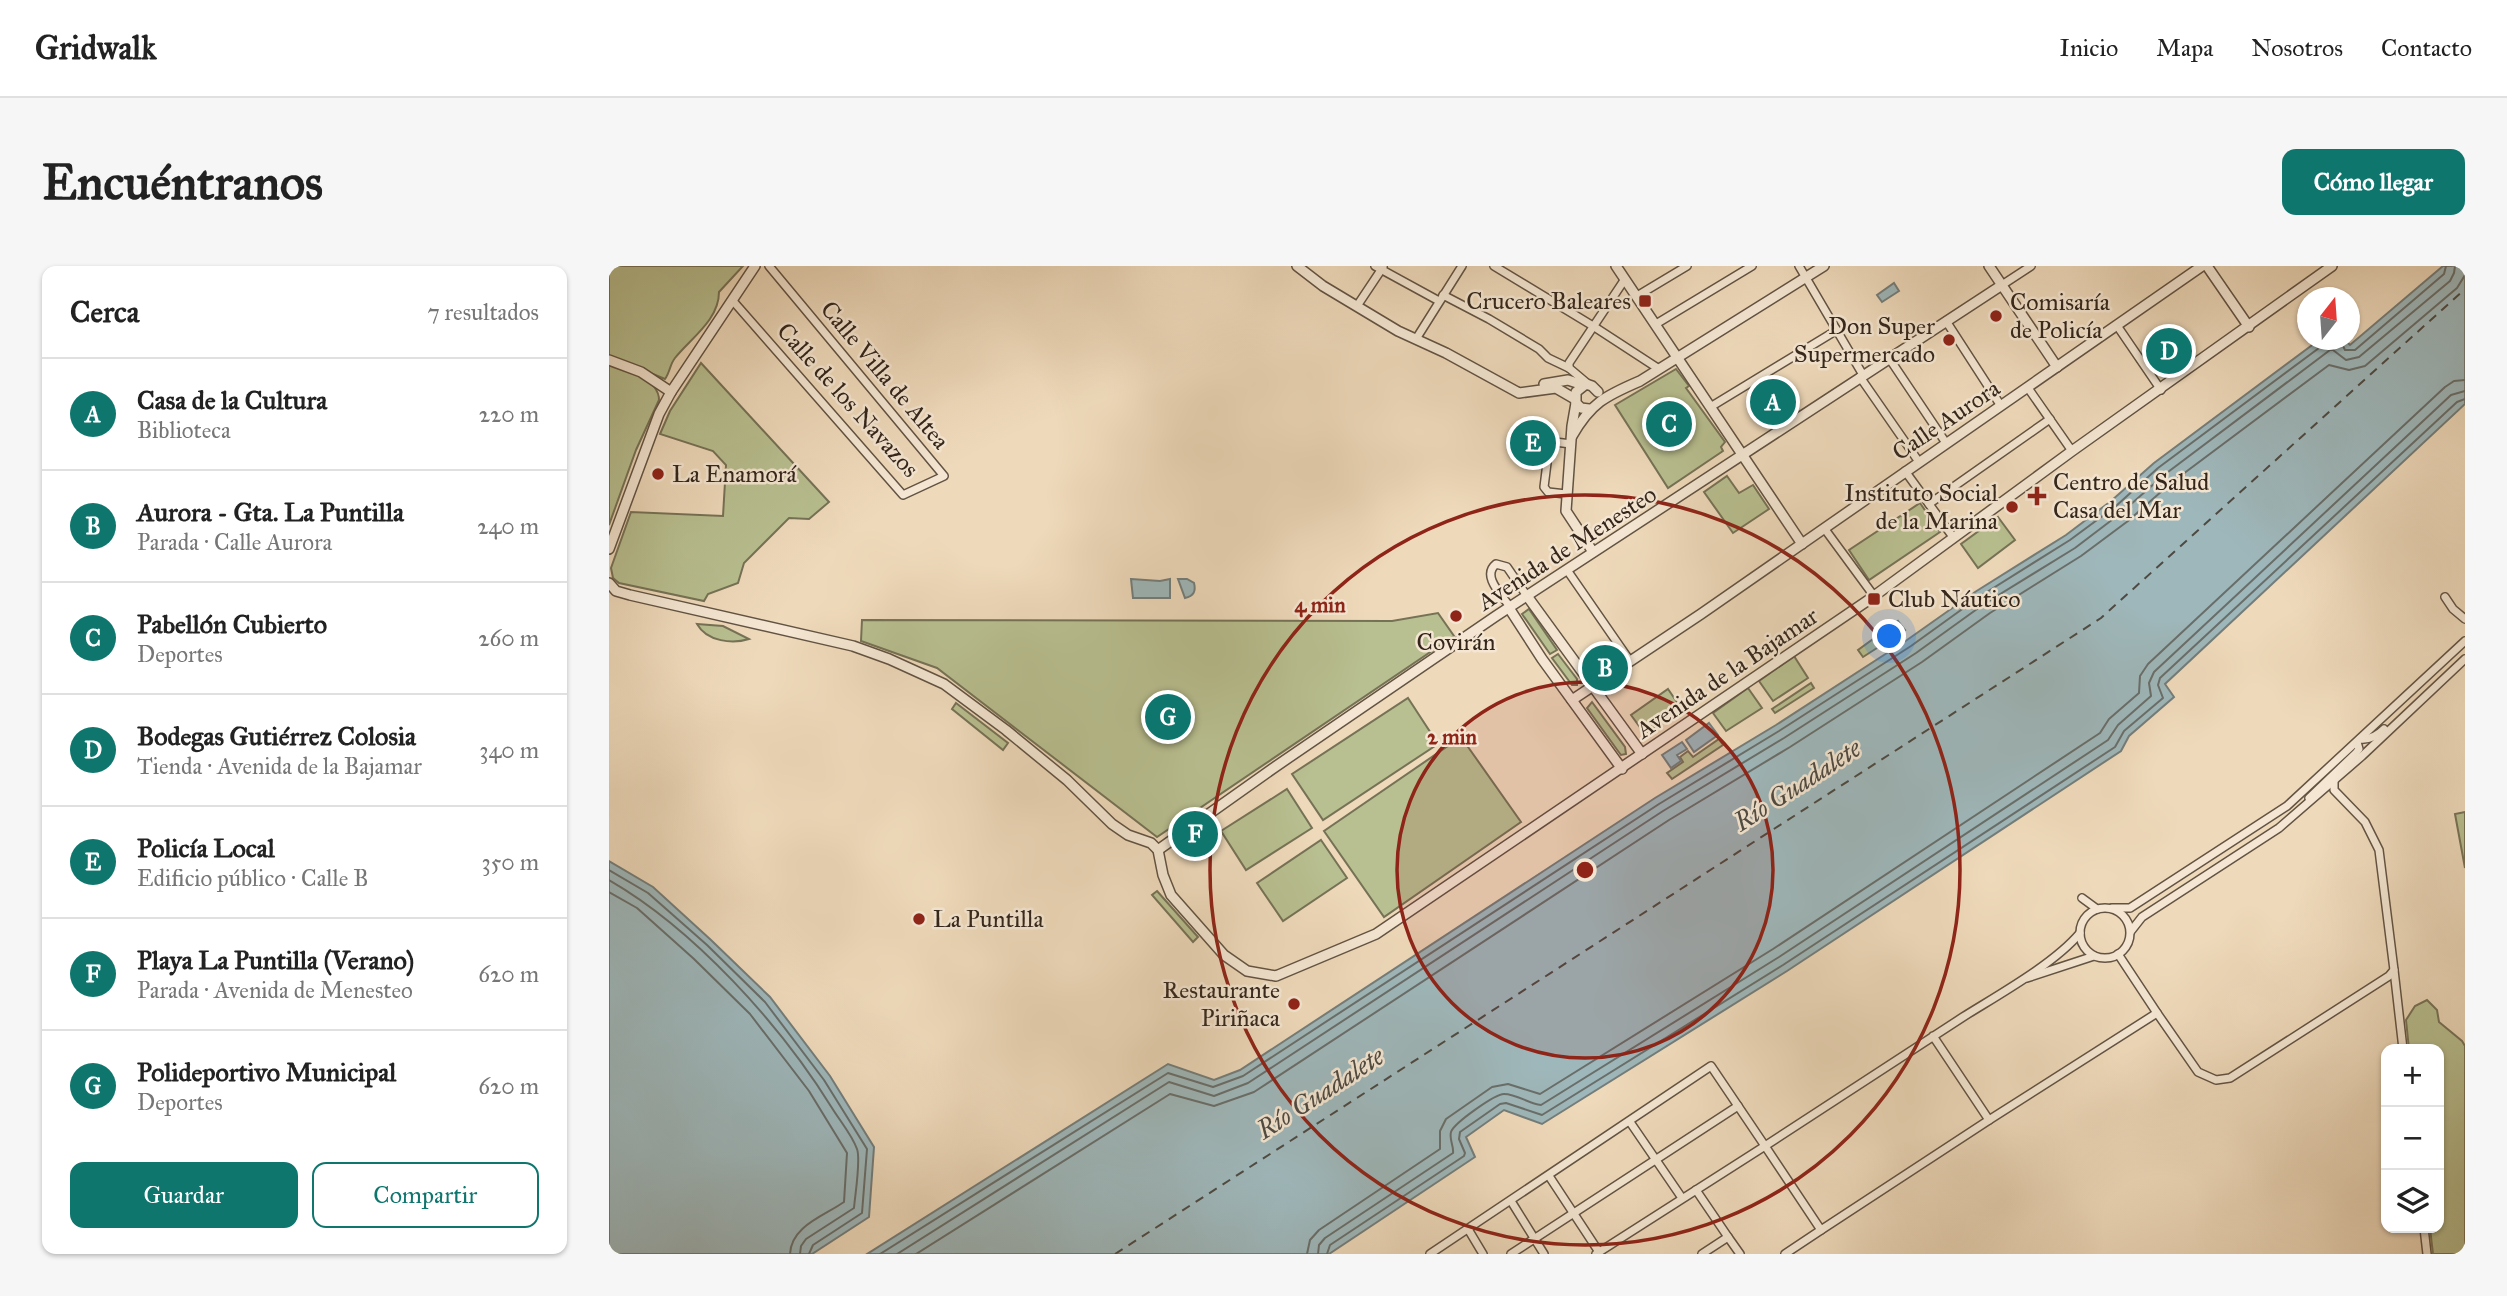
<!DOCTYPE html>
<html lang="es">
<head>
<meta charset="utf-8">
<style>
	body { margin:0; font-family:"IM FELL Great Primer",serif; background:#f6f6f6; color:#222 }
	.controls { position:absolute; right:21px; bottom:21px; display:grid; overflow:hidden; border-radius:14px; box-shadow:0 2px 5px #0004 }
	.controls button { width:63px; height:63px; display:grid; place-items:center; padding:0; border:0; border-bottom:2px solid #e0e0e0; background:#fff; color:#222; font:35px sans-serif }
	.compass { position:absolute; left:1688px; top:21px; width:63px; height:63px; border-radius:50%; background:#fff; box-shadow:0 2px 5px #0004; rotate:17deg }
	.you { position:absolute; left:1281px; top:371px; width:24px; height:24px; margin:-18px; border:5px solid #fff; border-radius:50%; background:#1a73e8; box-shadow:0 0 0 10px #1a73e833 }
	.badge { display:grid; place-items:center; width:46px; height:46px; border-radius:50%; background:#0f766e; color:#fff; font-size:23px; font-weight:700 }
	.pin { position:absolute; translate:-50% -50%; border:4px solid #fff; box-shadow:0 2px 7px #0006 }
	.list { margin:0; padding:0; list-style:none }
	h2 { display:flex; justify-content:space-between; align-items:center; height:91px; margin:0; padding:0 28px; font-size:30px }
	h2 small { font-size:23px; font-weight:400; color:#767676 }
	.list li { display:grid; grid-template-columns:46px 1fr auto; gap:21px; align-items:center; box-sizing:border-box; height:112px; padding:0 28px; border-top:2px solid #e0e0e0 }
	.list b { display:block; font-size:26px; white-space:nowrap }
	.list p { margin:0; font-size:23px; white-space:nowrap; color:#767676 }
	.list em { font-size:23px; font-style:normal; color:#767676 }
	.actions { display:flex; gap:14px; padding:21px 28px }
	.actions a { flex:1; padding:16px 0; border:2px solid #0f766e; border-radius:14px; text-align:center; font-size:24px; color:#0f766e }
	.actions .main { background:#0f766e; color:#fff }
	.icon { flex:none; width:38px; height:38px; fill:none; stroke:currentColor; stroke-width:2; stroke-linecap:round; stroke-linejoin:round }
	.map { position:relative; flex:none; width:1856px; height:988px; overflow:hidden; border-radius:14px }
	header { display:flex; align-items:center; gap:42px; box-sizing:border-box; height:98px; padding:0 35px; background:#fff; border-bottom:2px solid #e0e0e0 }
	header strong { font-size:33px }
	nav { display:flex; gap:38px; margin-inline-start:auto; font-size:24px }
	.intro { display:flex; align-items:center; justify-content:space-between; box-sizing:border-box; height:168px; padding:0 42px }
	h1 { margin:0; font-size:49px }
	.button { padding:18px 32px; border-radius:14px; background:#0f766e; color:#fff; font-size:24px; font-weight:700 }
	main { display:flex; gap:42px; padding:0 42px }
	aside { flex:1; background:#fff; border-radius:14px; box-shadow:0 2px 5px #0004 }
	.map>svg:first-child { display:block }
	.green { fill:#b8bf90; stroke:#767256; stroke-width:2 }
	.water { fill:#9eb7ba; stroke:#747d7a; stroke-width:2 }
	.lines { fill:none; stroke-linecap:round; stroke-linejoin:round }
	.shore { stroke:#696e6a; stroke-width:2 }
	.ferry { stroke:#4e4a43; stroke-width:2; stroke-dasharray:9 7; stroke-linecap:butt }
	.minor-casing { stroke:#625343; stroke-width:10 }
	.tertiary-casing { stroke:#625343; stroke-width:12 }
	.minor { stroke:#f4e6d2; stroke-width:7 }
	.tertiary { stroke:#f4e6d2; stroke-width:9 }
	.ring { fill:none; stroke:#8f2418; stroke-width:3.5 }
	.poi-dot { fill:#8f2418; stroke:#f4e6d2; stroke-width:2.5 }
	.labels { text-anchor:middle; stroke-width:5; stroke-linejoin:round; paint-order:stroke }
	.poi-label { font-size:24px; fill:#34261b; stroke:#f4e6d2; text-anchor:start }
	.street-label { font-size:24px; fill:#34261b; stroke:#f4e6d2 }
	.water-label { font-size:26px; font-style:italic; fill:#4e4a43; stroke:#f4e6d2 }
	.centre { fill:#8f2418; stroke:#f4e6d2; stroke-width:3.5 }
	.ring-label { font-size:21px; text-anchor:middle; font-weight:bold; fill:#8f2418; stroke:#f4e6d2; stroke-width:5; stroke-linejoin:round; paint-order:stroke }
</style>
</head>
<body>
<header>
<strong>Gridwalk</strong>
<nav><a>Inicio</a><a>Mapa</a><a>Nosotros</a><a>Contacto</a></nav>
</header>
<div class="intro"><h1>Encuéntranos</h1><a class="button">Cómo llegar</a></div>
<main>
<aside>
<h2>Cerca<small>7 resultados</small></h2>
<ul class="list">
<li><span class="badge">A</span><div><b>Casa de la Cultura</b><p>Biblioteca</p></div><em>220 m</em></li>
<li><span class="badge">B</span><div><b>Aurora - Gta. La Puntilla</b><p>Parada · Calle Aurora</p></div><em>240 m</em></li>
<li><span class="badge">C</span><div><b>Pabellón Cubierto</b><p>Deportes</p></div><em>260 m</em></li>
<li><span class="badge">D</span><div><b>Bodegas Gutiérrez Colosia</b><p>Tienda · Avenida de la Bajamar</p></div><em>340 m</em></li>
<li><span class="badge">E</span><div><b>Policía Local</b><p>Edificio público · Calle B</p></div><em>350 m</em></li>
<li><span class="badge">F</span><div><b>Playa La Puntilla (Verano)</b><p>Parada · Avenida de Menesteo</p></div><em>620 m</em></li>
<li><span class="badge">G</span><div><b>Polideportivo Municipal</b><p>Deportes</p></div><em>620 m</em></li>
</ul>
<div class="actions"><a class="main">Guardar</a><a>Compartir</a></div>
</aside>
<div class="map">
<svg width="1856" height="988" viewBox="0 0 1856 988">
	<rect width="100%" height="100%" fill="#eed9ba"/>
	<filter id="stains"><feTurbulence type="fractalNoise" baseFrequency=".00286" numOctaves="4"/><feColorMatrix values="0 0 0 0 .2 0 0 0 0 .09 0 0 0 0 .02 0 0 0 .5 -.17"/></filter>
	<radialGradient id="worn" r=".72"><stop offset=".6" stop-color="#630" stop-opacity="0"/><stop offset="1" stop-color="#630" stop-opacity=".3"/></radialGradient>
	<g class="green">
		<path d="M0,0H134L110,26C110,54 82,72 66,92C61,98 61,106 56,113L0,90Z"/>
		<polygon points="92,97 220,236 200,253 180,252 135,297 129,317 99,328 95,335 10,317 4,312 2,302 22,246 114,250 117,199 104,185 51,168 61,145"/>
		<path d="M0,98C17,103 50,113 50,134L27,184L0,259Z"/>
		<polygon points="1067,103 1080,120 1077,122 1116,176 1112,181 1114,185 1059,222 1006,139"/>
		<polygon points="1118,210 1130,227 1144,219 1160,243 1124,267 1095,226"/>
		<polygon points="1311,237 1331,266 1260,314 1240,284"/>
		<polygon points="1389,251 1406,274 1369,302 1352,278"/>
		<polygon points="920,343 948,384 941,388 913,348"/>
		<polygon points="829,347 845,370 548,571 328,402 252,375 253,354 783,355"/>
		<polygon points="1289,355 1296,364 1254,391 1249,384"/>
		<path d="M88,358L114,360L140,373C124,378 98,376 88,358Z"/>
		<polygon points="949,388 968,413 968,419 963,419 943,392"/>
		<polygon points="1185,390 1199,412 1164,435 1150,415"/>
		<polygon points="1202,417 1205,422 1166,447 1163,443"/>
		<polygon points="1139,422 1153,442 1117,465 1104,447"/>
		<polygon points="1059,423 1072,442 1036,468 1022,449"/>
		<polygon points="799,432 829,478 714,554 683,508"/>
		<polygon points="983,436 1016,481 1017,488 1012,489 1009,485 978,442"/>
		<polygon points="347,437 399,477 394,484 343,443"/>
		<polygon points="852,471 912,556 775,651 715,565"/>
		<polygon points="1110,473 1114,479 1063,513 1058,507 1074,496 1071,491 1079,485 1084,491"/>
		<polygon points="678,523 703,562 637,604 612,565"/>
		<polygon points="1856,546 1856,602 1846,548"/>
		<polygon points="712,574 738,612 674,655 648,617"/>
		<polygon points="548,625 589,671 584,676 543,629"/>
		<polygon points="1818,734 1828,744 1830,756 1853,775 1856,780 1856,988 1824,988 1821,962 1830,962 1830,783 1800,783 1797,754 1806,740"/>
	</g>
	<g class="water">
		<polygon points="1834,0 1856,0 1856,138 1556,418 1565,431 1520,470 1512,485 1178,705 933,858 895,844 857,871 866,891 720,988 258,988 559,798 605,814 631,804 1046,532 1167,459 1298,374 1366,326 1457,269 1502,235 1545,197 1710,74 1736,74 1741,79"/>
		<polygon points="1285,17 1290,25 1273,36 1268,29"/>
		<polygon points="522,313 551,315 561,313 561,332 524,332"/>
		<path d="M569,313H578L585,317C587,325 585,330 576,332Z"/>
		<polygon points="1100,457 1109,469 1085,486 1077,474"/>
		<polygon points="1073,476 1078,483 1068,489 1072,495 1062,502 1053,489"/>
		<polygon points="0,595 44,621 102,674 161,731 221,810 265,881 260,951 203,988 0,988"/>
	</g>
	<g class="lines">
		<g class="shore">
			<polyline points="1731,74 1736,84 1746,84 1835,8 1837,0"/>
			<polyline points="0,604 39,627 98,679 156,736 215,814 258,883 253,947 204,979 200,988"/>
			<path d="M0,614C85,663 171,758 223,842C231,855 243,869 248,883C252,894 246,929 245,942L197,973L192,980L191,988"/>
			<path d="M0,626L28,642L85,693L141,748L200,825L238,887L235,936C215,950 182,960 181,988"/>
			<polyline points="271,988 559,807 604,821 634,810 1050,538 1170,465 1302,380 1370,331 1461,274 1507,240 1549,202 1710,82 1714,74"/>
			<polyline points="288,988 560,816 605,830 639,817 1054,545 1175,472 1307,387 1375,338 1466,282 1512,247 1555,209 1721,84 1724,84 1737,94 1750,91 1841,15 1845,7 1846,0"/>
			<polyline points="307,988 561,828 605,840 645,826 1060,554 1181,481 1313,396 1381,347 1472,290 1519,255 1562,217 1720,99 1740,104 1756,100 1848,22 1856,9"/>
			<polyline points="698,988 701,974 710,964 831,883 831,865 837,853 883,821 899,818 931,828 1164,683 1491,467 1500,453 1530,427 1531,410 1539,398 1836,121 1845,115 1856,114"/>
			<path d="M709,988L710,979L716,972L844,887C845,880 840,874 842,866C845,857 886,828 895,828C908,828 920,838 932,839L1170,691L1499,474L1509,459L1542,430L1540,417L1545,406L1842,129L1856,125"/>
			<polyline points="718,988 721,979 855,890 856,887 850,873 851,866 891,838 897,837 933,849 1174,699 1506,481 1515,465 1554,432 1549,419 1551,412 1848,136 1856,133"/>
		</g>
		<polyline class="ferry" points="506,988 1492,352 1856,23"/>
		<defs>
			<g id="minor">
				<polyline points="766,0 830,35"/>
				<polyline points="885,0 984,60 1050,103"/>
				<polyline points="1190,0 1254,109"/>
				<polyline points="1393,19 1422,0"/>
				<polyline points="834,29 880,53 930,83 939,92 960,102"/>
				<polyline points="1028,30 1078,0"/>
				<polyline points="124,35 294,229 335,210 160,0"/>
				<polyline points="748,40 774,1"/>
				<polyline points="1337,55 1392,140"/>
				<polyline points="1047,58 1143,0"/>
				<polyline points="1509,61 1552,124"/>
				<polyline points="807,73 853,0"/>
				<polyline points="1280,92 1337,177"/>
				<polyline points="1251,111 1310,196"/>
				<polyline points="979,118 960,102 960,97 1016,13"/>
				<polyline points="1419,122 1463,185"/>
				<polyline points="1103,140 1228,64"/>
				<polyline points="1296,205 1344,271"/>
				<polyline points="957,228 939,226 935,221 940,181 946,176 962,178"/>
				<polyline points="1320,238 1441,153"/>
				<polyline points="1215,262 1265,330"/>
				<polyline points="958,304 1021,395"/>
				<polyline points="1836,331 1844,343 1856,353"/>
				<path d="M901,341C893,329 872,310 887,298L898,301L918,330"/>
				<path d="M1751,473C1760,474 1768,470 1775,463"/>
				<polyline points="1700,532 1747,487 1750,483 1748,476"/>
				<polyline points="1473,632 1488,643"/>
				<circle cx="1496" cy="667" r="25"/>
				<polyline points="1503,642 1521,642 1678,540 1856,375"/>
				<polyline points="1522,665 1533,651 1670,562 1753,490 1856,393"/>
				<polyline points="1785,704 1794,783"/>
				<polyline points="1418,712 1485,690"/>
				<polyline points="1548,747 1589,806 1607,814 1621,812 1780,710 1785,704 1770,584 1756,556 1725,524 1725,515"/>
				<path d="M1324,770L1380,854L1212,964L1156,880C1222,837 1288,794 1354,751C1389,729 1445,698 1471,667"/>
				<polyline points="1380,854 1548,747 1509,688"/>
				<polyline points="1021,856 1073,932"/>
				<polyline points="940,910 990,986"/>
				<polyline points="1087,924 1119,971 1093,988"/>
				<polyline points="902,935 935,988"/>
				<polyline points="1815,962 1818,988"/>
				<polyline points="859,963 874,988"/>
				<polyline points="1119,971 1131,988"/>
				<polyline points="821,988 1102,800 1156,880 987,988"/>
				<polyline points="902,988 1129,840"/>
				<polyline points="1176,988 1212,964"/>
			</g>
			<g id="tertiary">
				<polyline points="688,0 714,20 789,65 837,87 910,127 947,122 966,133"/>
				<polyline points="1007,0 1193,278"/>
				<polyline points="1380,0 1448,101"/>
				<polyline points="1598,0 1640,61"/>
				<polyline points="0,94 32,106 62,126"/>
				<polyline points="935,118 959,114 974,119"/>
				<polyline points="967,137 963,160 957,245 984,286"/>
				<polyline points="980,143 972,142 967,137 967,126 977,118 983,120 989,126"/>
				<path d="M963,170C982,137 996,130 1031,115L1215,0"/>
				<polyline points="0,283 50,148 62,126 146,0"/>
				<polyline points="0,317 7,325 21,329 244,380 280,393 335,418 397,464 458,514 503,558 519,569 542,577 549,584 554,609 562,629 615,689 638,705 667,710 767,668 1261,333 1463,185 1723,0"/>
				<polyline points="918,330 1033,488"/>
				<polyline points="900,342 933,393 1013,503"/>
				<polyline points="963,434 1092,348 1593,0"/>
				<polyline points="549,584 666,501 887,350 1393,19"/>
			</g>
		</defs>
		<use href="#minor" class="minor-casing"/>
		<use href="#tertiary" class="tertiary-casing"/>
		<use href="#minor" class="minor"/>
		<use href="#tertiary" class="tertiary"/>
	</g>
	<circle cx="976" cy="604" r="188" fill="#8f2418" fill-opacity=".12"/>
	<g class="ring">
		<circle cx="976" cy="604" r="188"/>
		<circle cx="976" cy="604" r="375"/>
	</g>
	<g class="poi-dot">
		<rect x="1029" y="28" width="14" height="14" rx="3.5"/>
		<circle cx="1387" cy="50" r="7"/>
		<circle cx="1340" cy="74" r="7"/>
		<circle cx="49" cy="208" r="7"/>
		<path d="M1424.5 219.5h7v7h7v7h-7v7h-7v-7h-7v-7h7z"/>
		<circle cx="1403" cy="241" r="7"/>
		<rect x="1258" y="326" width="14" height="14" rx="3.5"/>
		<circle cx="847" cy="350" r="7"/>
		<circle cx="310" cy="653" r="7"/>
		<circle cx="685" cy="738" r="7"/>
	</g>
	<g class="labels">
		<g class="poi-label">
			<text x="1022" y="43" text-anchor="end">Crucero Baleares</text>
			<text x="1401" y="44">Comisaría<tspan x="1401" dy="28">de Policía</tspan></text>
			<text x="1326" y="68" text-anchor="end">Don Super<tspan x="1326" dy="28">Supermercado</tspan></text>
			<text x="63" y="216">La Enamorá</text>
			<text x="1444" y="224">Centro de Salud<tspan x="1444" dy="28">Casa del Mar</tspan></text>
			<text x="1389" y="235" text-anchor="end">Instituto Social<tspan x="1389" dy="28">de la Marina</tspan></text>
			<text x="1279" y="341">Club Náutico</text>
			<text x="847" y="384" text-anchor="middle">Covirán</text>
			<text x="324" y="661">La Puntilla</text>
			<text x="671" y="732" text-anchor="end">Restaurante<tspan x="671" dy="28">Piriñaca</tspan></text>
		</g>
		<g class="street-label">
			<text transform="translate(276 109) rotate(50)" y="8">Calle Villa de Altea</text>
			<text transform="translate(239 134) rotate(48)" y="8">Calle de los Navazos</text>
			<text transform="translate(1337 154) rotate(-34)" y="8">Calle Aurora</text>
			<text transform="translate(958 282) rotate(-33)" y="8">Avenida de Menesteo</text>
			<text transform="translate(1118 407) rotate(-34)" y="8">Avenida de la Bajamar</text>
		</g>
		<g class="water-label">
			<text transform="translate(1188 519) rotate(-33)" y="9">Río Guadalete</text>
			<text transform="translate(711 827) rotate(-33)" y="9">Río Guadalete</text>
		</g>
	</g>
	<circle cx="976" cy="604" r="10" class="centre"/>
	<g class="ring-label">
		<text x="711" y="346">4 min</text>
		<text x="843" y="478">2 min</text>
	</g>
	<rect width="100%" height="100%" filter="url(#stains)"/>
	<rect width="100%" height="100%" fill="url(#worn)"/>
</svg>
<div class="controls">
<button>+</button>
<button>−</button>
<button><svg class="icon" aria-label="layers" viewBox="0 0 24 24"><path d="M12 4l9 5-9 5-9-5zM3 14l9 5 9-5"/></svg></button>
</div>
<svg class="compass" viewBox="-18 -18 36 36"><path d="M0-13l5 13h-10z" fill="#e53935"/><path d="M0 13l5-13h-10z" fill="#767676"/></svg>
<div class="you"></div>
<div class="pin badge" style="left:1164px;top:136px">A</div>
<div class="pin badge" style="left:996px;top:402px">B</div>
<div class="pin badge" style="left:1060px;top:158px">C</div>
<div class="pin badge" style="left:1560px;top:85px">D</div>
<div class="pin badge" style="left:924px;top:177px">E</div>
<div class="pin badge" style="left:586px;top:568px">F</div>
<div class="pin badge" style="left:559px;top:451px">G</div>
</div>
</main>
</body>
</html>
